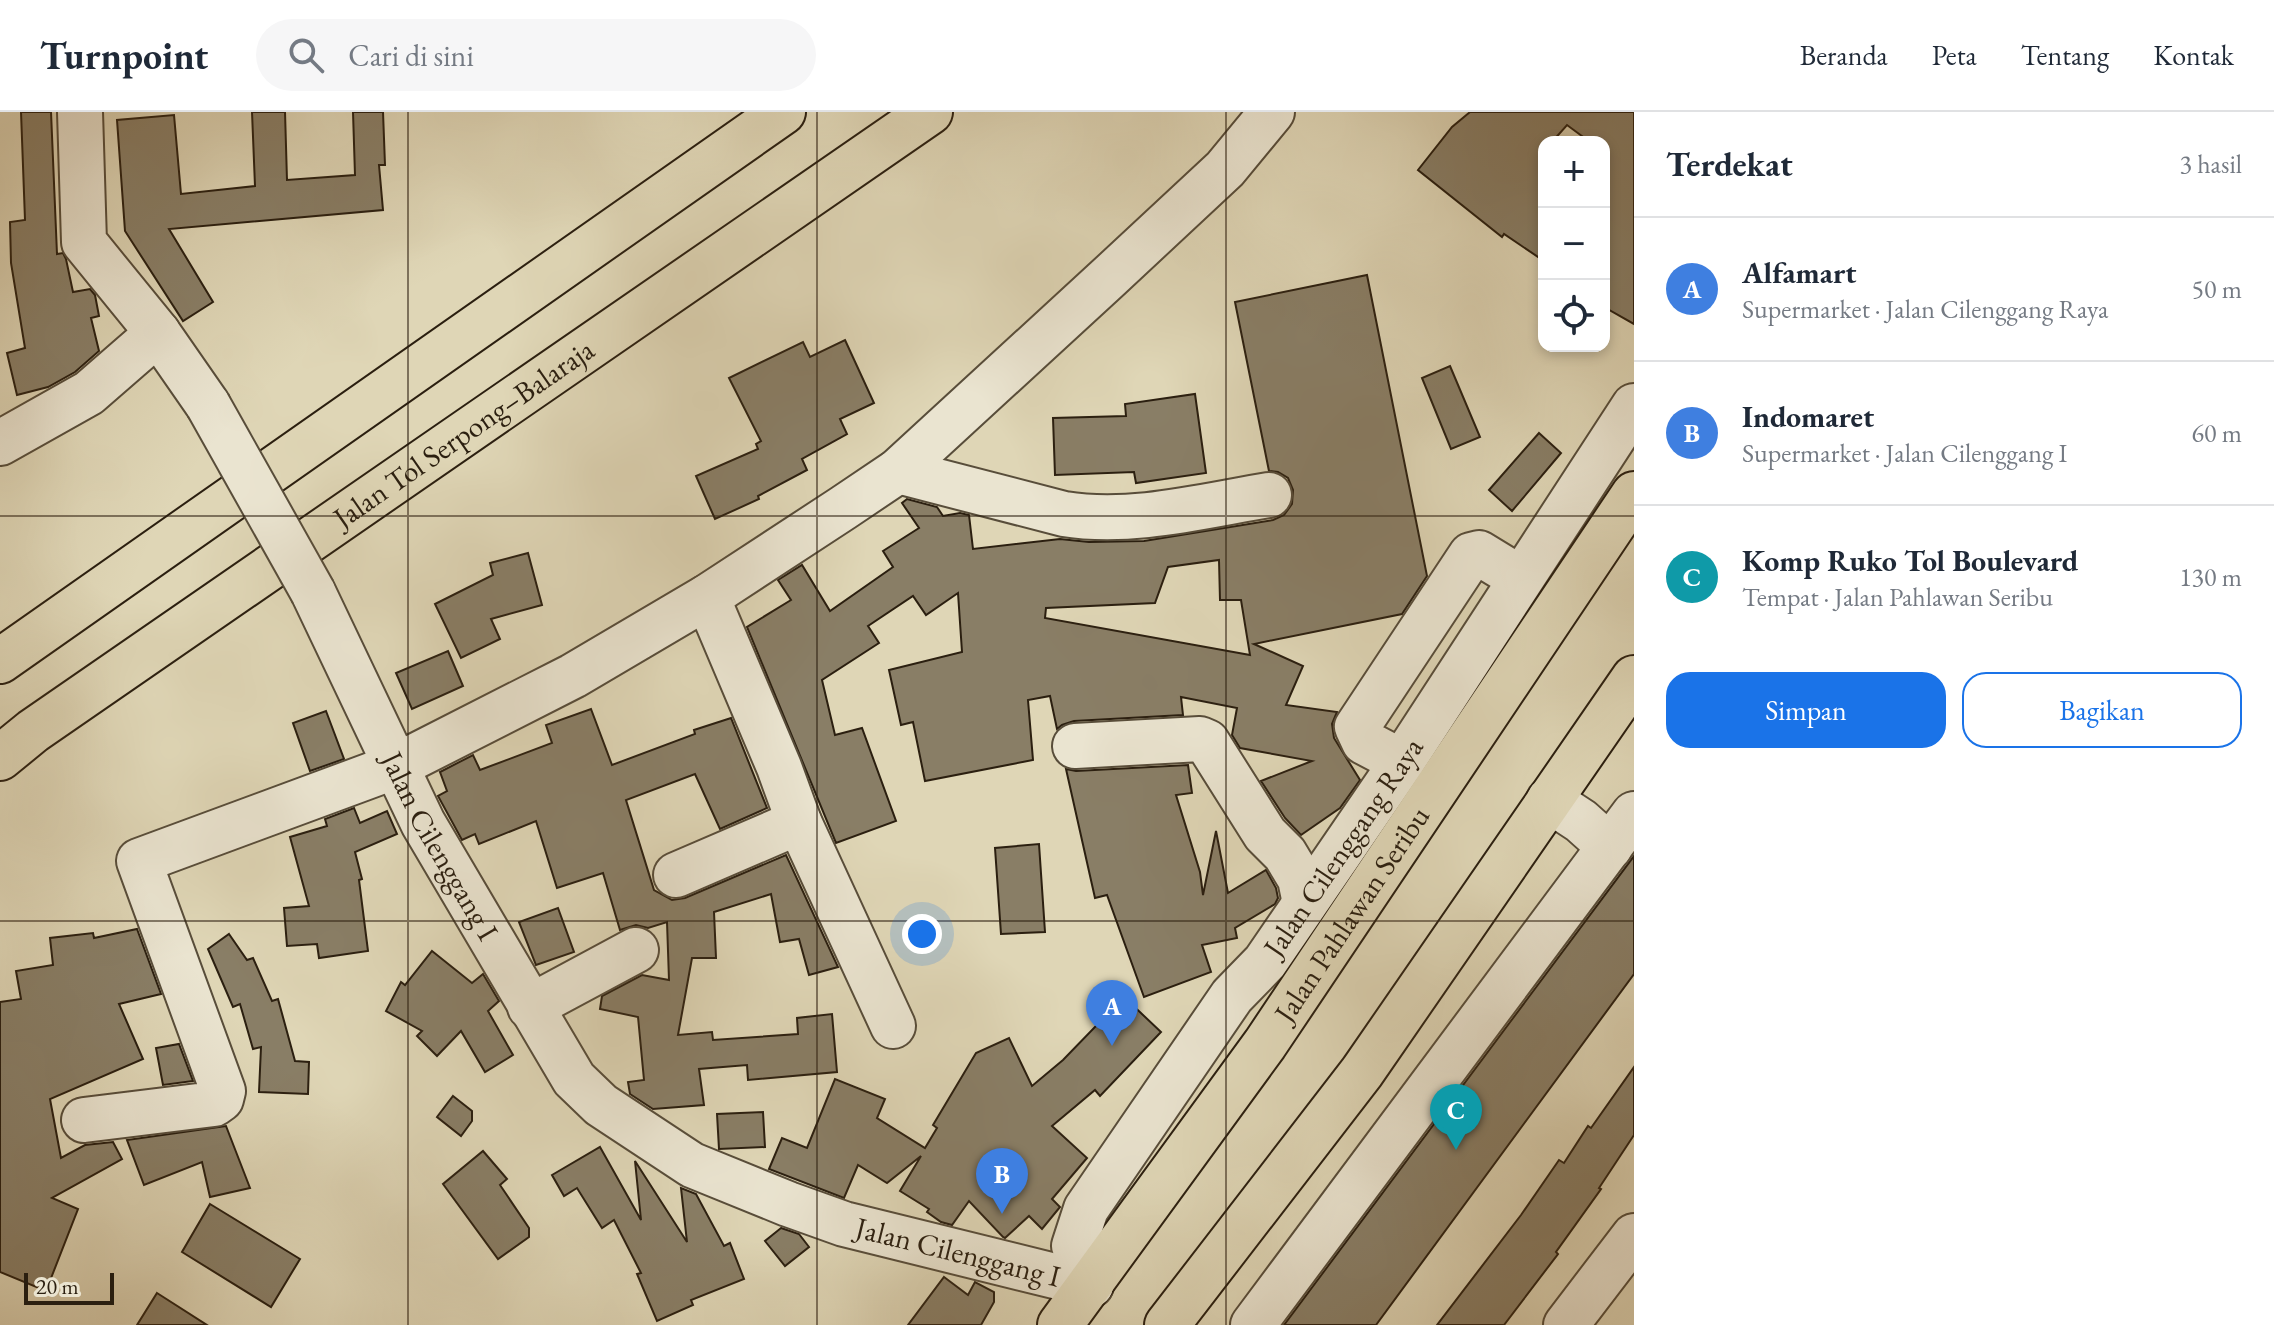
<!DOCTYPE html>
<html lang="id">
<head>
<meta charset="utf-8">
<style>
	body { margin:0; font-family:"EB Garamond",serif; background:#f6f6f7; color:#1f2937 }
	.controls { position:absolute; right:24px; top:24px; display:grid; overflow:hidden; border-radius:16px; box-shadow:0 4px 12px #0003 }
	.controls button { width:72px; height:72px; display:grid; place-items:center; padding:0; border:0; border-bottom:2px solid #e0e1e3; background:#fff; color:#1f2937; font:40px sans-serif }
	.scale { position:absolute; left:24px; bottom:20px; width:90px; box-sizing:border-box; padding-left:8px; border:4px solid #2b1f10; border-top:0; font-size:22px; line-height:28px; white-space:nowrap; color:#2b1f10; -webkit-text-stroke:6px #eae4d0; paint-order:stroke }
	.you { position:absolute; left:922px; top:822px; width:28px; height:28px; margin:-20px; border:6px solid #fff; border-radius:50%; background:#1a73e8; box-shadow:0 0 0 12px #1a73e833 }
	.badge { display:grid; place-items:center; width:52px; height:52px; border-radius:50%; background:#1a73e8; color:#fff; font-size:26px; font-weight:700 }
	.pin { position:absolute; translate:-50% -66px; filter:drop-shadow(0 2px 4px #0008) }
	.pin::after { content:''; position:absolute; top:42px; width:28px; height:24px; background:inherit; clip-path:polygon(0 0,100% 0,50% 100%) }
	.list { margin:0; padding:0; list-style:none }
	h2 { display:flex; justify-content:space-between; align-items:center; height:104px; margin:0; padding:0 32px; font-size:34px }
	h2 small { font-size:26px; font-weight:400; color:#747a83 }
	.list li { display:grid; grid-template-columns:52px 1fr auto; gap:24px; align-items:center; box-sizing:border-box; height:144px; padding:0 32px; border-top:2px solid #e0e1e3 }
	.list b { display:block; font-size:30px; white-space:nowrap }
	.list p { margin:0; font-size:26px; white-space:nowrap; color:#747a83 }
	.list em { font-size:26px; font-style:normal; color:#747a83 }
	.actions { display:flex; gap:16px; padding:24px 32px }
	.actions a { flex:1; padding:18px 0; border:2px solid #1a73e8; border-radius:24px; text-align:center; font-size:28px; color:#1a73e8 }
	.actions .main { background:#1a73e8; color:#fff }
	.icon { flex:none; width:44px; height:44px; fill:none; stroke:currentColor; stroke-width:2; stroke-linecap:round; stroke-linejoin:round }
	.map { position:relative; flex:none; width:1634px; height:1213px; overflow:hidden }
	header { display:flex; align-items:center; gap:48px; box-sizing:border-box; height:112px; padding:0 40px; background:#fff; border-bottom:2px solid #e0e1e3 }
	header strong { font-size:38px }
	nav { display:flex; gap:44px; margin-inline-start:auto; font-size:28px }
	.search { width:560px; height:72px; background:#f6f6f7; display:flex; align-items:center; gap:20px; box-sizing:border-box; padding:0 28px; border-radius:44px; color:#747a83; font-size:30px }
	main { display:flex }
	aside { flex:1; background:#fff }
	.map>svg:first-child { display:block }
	.building { fill:#897e66; stroke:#2b1f10; stroke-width:2; fill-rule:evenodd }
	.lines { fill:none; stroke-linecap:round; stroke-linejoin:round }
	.minor-casing { stroke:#584d3a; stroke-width:48 }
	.major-casing { stroke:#2b1f10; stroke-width:48 }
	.highway-casing { stroke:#2b1f10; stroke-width:48 }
	.minor { stroke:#eae4d0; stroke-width:44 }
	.major { stroke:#dfd6b6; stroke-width:44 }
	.highway { stroke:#dfd6b6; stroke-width:44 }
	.minor-bridge-casing { stroke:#584d3a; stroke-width:48; stroke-linecap:butt }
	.minor-bridge { stroke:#eae4d0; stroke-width:44 }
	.grid { fill:none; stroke:#2b1f10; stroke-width:2; stroke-opacity:0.55 }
	.labels { text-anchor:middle; stroke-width:7; stroke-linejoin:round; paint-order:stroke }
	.street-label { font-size:30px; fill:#2b1f10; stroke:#eae4d0 }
</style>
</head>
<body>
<header>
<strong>Turnpoint</strong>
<div class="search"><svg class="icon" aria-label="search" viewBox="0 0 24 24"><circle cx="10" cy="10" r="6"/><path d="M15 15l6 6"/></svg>Cari di sini</div>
<nav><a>Beranda</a><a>Peta</a><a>Tentang</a><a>Kontak</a></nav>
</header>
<main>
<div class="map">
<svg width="1634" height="1213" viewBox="0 0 1634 1213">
	<rect width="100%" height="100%" fill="#dfd6b6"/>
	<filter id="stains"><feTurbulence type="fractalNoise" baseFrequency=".0025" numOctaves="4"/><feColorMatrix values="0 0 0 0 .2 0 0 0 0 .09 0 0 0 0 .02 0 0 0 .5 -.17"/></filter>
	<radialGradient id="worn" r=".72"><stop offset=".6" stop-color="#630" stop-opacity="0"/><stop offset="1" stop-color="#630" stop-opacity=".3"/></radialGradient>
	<g class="building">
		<polygon points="21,0 51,0 57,142 63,141 66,147 73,180 90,177 95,183 99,204 91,206 99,239 75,260 48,275 17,283 7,241 25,236 11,151 10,110 25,108"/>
		<polygon points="252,0 285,0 287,68 355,63 353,0 383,0 385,53 379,53 383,98 169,117 213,190 183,209 125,119 117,8 174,3 181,82 255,74"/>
		<polygon points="1470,0 1634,0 1634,212 1604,195 1604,30 1590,30 1567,13 1552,30 1544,30 1544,149 1504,122 1502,125 1418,58 1452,15"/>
		<path d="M1367,163L1427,464L1402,502L1254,532L1303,554L1286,593L1337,600L1332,612L1334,626L1360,668L1340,696L1301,723L1285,706L1261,669L1312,649L1240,636L1232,623L1237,596L1181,585L1183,603L1074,609L1062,613L1057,617L1050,584L1028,588L1033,648L925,669L913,610L901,613L889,558L962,540L958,481L926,503L913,484L868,514L879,531L822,568L835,623L862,616L896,709L836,731L747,515L791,488L778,468L802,453L830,499L893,455L883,439L919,416L902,391L907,387L937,395L943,404L960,401L969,403L973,437L1060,427L1089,430L1144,429L1273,408L1284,403L1292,392L1293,378L1288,366L1278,360L1269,359L1235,190ZM1219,448L1220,488H1241L1250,543L1045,506L1046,496L1155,491L1168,455Z"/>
		<polygon points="845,228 874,291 840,307 847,322 802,347 807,358 758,384 759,387 715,407 696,364 758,337 756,332 761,329 729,266 803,230 810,245"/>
		<polygon points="1450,254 1480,325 1451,337 1422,266"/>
		<polygon points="1195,282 1206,361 1136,371 1134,360 1055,363 1053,306 1126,304 1125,292"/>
		<polygon points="1539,321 1561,341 1512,399 1489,378"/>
		<polygon points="528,441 542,493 491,507 500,527 461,546 435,492 493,463 490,451"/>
		<polygon points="448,539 463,574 412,597 396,561"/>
		<polygon points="591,597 612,653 695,622 694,618 731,606 767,696 720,717 695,662 626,688 654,778 672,788 685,786 786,743 838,855 809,863 799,827 780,830 771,782 714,800 716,846 692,846 678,923 712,920 713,928 798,922 797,906 832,902 837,960 748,968 747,953 699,957 704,993 653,997 630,982 628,970 644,968 638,905 600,897 602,884 642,863 669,868 667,810 648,816 636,813 620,818 603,761 557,776 536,709 479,732 475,722 462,728 438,684 447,679 440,660 473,643 480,658 552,631 546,613"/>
		<polygon points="326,599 344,647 310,659 293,611"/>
		<polygon points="1188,653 1192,681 1176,683 1200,760 1203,783 1216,719 1228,781 1266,758 1276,776 1278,786 1275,792 1235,816 1237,826 1202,833 1211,860 1144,885 1107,783 1095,786 1066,657 1076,659"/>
		<polygon points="354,696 360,711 387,699 397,722 355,740 362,767 359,768 368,839 319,846 317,832 287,834 284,796 309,794 290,725 327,714 325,707"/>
		<polygon points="1039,732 1045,820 1001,822 995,736"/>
		<polygon points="1634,744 1634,862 1376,1213 1284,1213"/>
		<polygon points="558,796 574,840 536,853 519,810"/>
		<polygon points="137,817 161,882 119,892 143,947 50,987 61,1046 85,1033 113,1030 122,1047 52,1086 78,1097 46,1179 0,1160 0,890 21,887 16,859 53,853 50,826 93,821 94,826"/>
		<polygon points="229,822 247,848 253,846 272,889 278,887 295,949 309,950 308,982 259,980 261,935 253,937 240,892 233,895 208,837"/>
		<polygon points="432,839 472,871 483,862 499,889 488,899 513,943 485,960 461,919 437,944 417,924 422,919 386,899 401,870 405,873"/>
		<polygon points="1124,885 1161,920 1100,984 1095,978 1052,1014 1087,1046 1052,1087 1060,1095 1042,1117 1029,1104 1005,1126 1003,1125 969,1089 952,1113 941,1110 927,1100 929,1097 900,1079 921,1044 887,1071 858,1053 844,1086 769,1057 782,1026 807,1036 835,967 885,987 877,1006 925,1036 937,1016 933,1013 976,941 1009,926 1032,974 1063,948"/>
		<polygon points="179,932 193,969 163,973 156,936"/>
		<polygon points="1634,955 1634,1023 1599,1076 1601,1077 1556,1140 1558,1142 1504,1213 1437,1213 1521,1103 1559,1048 1564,1051 1588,1014 1591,1016"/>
		<polygon points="453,984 472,999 472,1009 461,1024 437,1005"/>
		<polygon points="763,1000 765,1035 719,1037 717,1002"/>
		<polygon points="226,1014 250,1076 210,1085 202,1050 144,1073 127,1028"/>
		<polygon points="600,1035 641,1108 635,1049 687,1130 681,1076 696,1082 724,1134 730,1131 744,1167 691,1188 693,1193 657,1209 637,1162 641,1161 614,1108 602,1116 577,1076 564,1084 552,1063"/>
		<polygon points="483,1039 507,1067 500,1073 529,1116 529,1125 498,1147 443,1072"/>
		<polygon points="210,1092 300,1147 271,1195 182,1140"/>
		<polygon points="781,1116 799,1122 809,1135 785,1154 765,1129"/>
		<polygon points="944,1165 968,1183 975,1170 994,1180 994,1190 981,1213 908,1213"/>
		<polygon points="157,1181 207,1213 137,1213"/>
	</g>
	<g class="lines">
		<defs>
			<g id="minor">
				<polyline points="80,0 84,130 158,221 208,293"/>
				<polyline points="0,331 89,281 158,221"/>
				<path d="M898,359L1064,402C1131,413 1203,394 1269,383"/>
				<path id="s1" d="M313,480L423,711L574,967L601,993L692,1053L788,1092L844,1112L1091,1173"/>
				<polyline points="707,485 779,655 799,710 893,914"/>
				<polyline points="1075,634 1200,627 1207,630 1265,722 1285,742 1300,767 1305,791"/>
				<polyline points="1402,650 1364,630 1357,615 1471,443 1479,441 1520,466"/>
				<polyline points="1549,688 1581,709 1610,735"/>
				<polyline points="676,763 799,710"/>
				<polyline points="530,895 636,838"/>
				<polyline points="84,1008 214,992 221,987 223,979 139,749 396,654 573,564 707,485 843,396 898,359 1108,166 1225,57 1272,0"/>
				<path id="s2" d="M1091,1173L1074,1134L1086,1097L1232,884L1265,850L1402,650L1634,294"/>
				<polyline points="1253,1213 1634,702"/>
				<polyline points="1566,1213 1634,1124"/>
			</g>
			<g id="major">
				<path id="s3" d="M1060,1213L1265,932L1634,382"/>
				<polyline points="1167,1213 1362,960 1634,566"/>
			</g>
			<g id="highway">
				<polyline points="0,549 783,0"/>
				<path id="s4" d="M0,646L33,619L930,0"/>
			</g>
		</defs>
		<use href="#minor" class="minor-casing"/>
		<use href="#major" class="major-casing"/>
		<use href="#highway" class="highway-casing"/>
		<use href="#minor" class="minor"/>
		<use href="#major" class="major"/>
		<use href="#highway" class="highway"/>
		<defs>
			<polyline id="minor-bridge" points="208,293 313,480"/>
		</defs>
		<use href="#minor-bridge" class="minor-bridge-casing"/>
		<use href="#minor-bridge" class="minor-bridge"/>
	</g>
	<path class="grid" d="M408,0V1213M817,0V1213M1226,0V1213M0,404H1634M0,809H1634"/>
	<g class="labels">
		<g class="street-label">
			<text dy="10" stroke="none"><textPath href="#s4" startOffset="566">Jalan Tol Serpong–Balaraja</textPath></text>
			<text dy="10" stroke="none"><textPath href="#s1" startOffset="284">Jalan Cilenggang I</textPath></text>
			<text dy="10" stroke="none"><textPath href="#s2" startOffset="526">Jalan Cilenggang Raya</textPath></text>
			<text dy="10" stroke="none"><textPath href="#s3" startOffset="504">Jalan Pahlawan Seribu</textPath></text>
			<text dy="10" stroke="none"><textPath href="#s1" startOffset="980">Jalan Cilenggang I</textPath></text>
		</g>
	</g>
	<rect width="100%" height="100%" filter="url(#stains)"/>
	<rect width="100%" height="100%" fill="url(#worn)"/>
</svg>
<div class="controls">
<button>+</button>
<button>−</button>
<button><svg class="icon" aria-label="locate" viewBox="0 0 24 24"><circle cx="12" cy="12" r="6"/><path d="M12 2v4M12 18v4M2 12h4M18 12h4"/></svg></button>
</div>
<div class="scale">20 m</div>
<div class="you"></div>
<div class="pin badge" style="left:1112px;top:934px;background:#3f7fe0">A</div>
<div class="pin badge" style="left:1002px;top:1102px;background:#3f7fe0">B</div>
<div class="pin badge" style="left:1456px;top:1038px;background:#0f9aa8">C</div>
</div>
<aside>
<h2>Terdekat<small>3 hasil</small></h2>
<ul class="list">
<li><span class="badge" style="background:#3f7fe0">A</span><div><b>Alfamart</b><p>Supermarket · Jalan Cilenggang Raya</p></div><em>50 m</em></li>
<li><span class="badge" style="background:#3f7fe0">B</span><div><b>Indomaret</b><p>Supermarket · Jalan Cilenggang I</p></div><em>60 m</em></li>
<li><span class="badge" style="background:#0f9aa8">C</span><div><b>Komp Ruko Tol Boulevard</b><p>Tempat · Jalan Pahlawan Seribu</p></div><em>130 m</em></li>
</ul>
<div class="actions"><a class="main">Simpan</a><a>Bagikan</a></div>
</aside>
</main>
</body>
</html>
